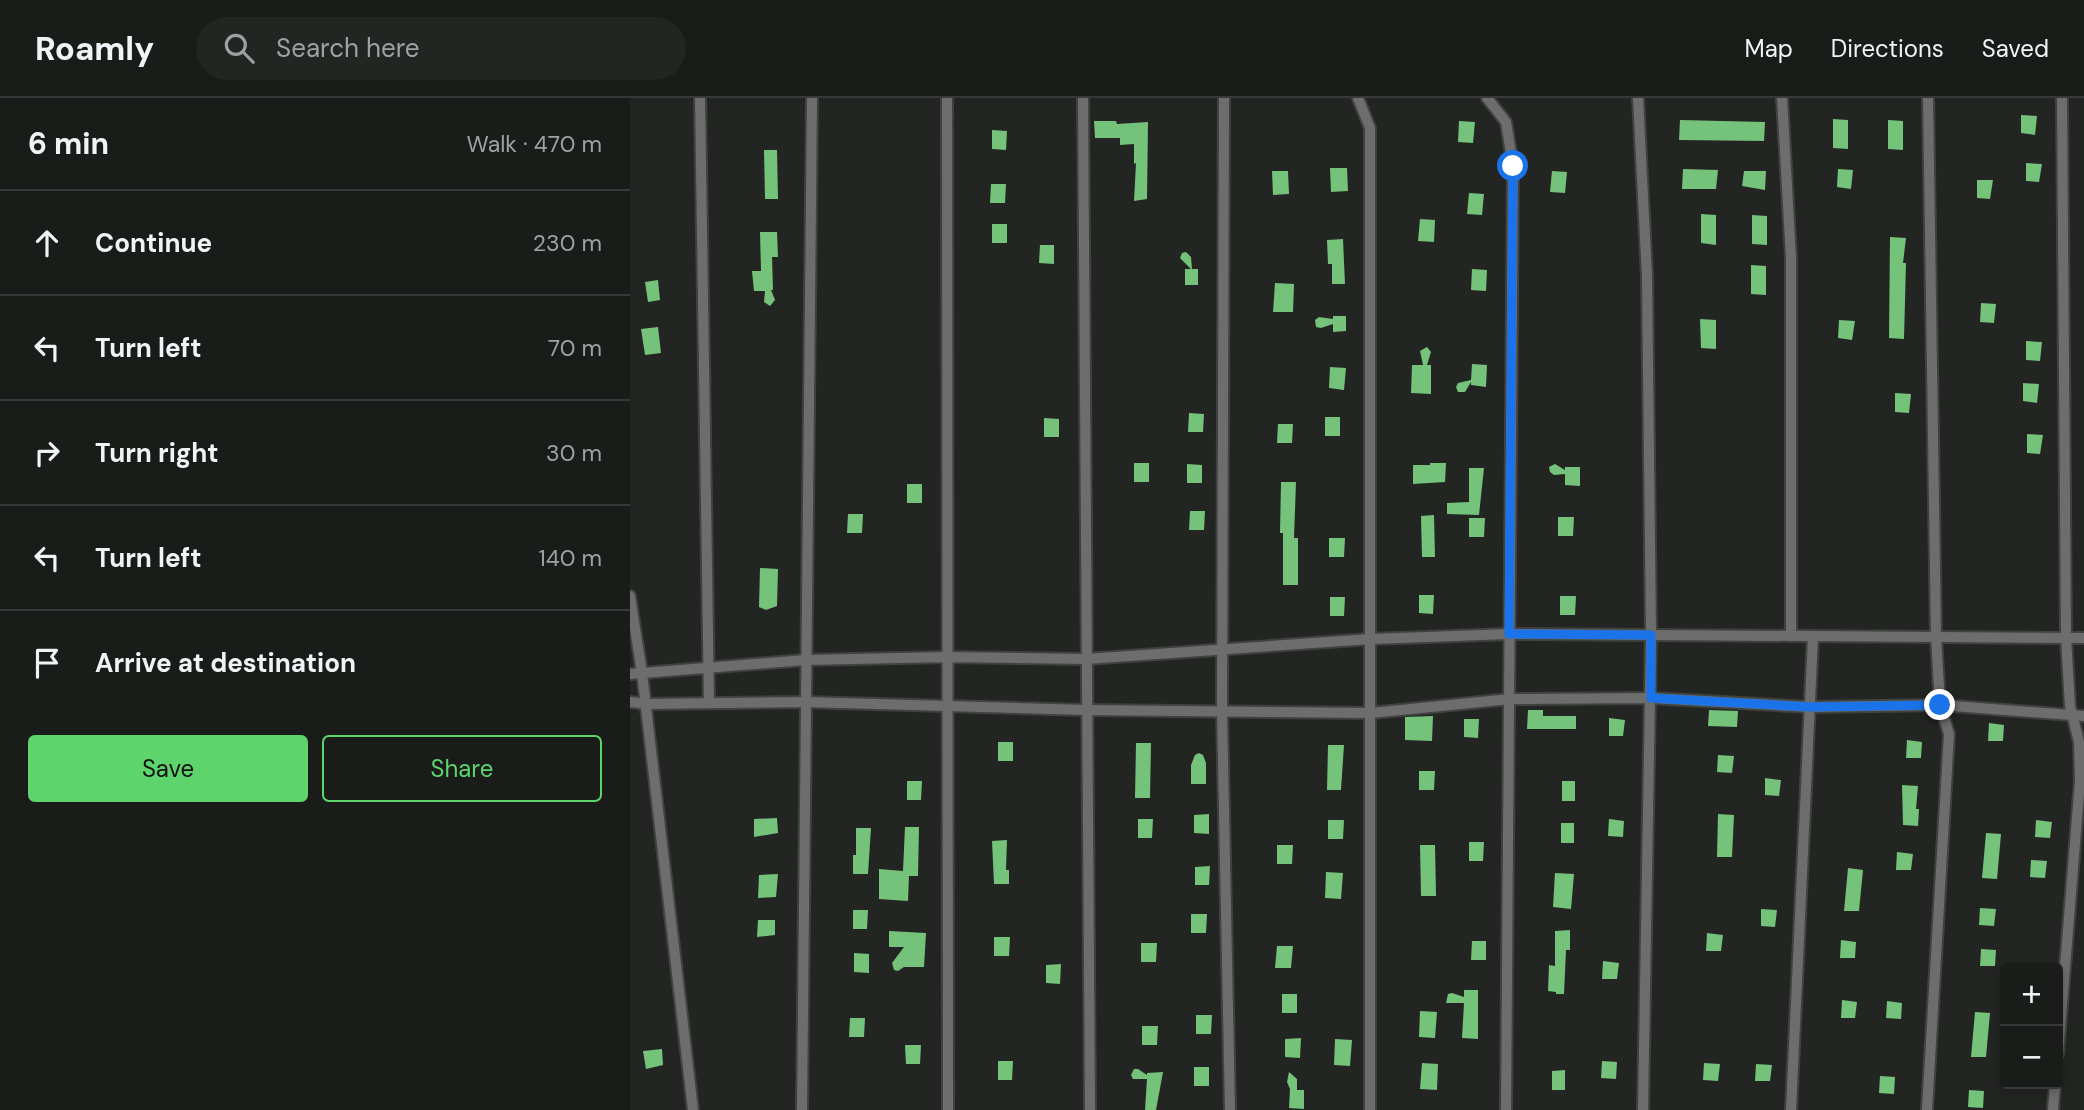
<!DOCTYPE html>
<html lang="en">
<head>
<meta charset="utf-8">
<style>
	body { margin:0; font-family:"DM Sans",sans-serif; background:#232523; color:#f1f3f6 }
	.controls { position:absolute; right:21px; bottom:21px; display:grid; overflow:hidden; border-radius:7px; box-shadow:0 4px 10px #0003 }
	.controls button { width:63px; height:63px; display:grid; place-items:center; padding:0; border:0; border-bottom:2px solid #383a39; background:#1a1c1a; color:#f1f3f6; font:35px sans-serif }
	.stop { position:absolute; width:21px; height:21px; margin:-16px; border:5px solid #1a73e8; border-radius:50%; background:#fff }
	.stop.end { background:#1a73e8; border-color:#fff; box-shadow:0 2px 7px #0008 }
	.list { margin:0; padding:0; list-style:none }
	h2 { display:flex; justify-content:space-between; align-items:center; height:91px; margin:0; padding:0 28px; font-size:30px }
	h2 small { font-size:23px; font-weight:400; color:#9fa1a2 }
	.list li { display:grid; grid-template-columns:46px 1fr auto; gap:21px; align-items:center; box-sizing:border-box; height:105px; padding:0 28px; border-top:2px solid #383a39 }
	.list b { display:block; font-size:26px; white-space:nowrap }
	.list em { font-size:23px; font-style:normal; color:#9fa1a2 }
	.actions { display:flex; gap:14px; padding:21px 28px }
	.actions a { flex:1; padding:16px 0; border:2px solid #5ed56c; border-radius:7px; text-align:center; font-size:24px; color:#5ed56c }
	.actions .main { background:#5ed56c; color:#111 }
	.icon { flex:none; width:38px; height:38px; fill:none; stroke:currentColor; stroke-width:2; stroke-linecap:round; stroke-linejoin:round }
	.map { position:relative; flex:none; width:1454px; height:1012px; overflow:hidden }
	header { display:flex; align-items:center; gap:42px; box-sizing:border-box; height:98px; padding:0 35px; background:#1a1c1a; border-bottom:2px solid #383a39 }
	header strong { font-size:33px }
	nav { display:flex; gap:38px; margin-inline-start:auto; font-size:24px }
	.search { width:490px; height:63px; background:#232523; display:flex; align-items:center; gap:18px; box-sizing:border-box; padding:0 24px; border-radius:38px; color:#9fa1a2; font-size:26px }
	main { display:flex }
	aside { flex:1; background:#1a1c1a }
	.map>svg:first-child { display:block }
	.building { fill:#75c27a }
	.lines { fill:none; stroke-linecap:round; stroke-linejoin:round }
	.minor-casing { stroke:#404240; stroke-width:14 }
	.minor { stroke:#6c6d6c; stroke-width:10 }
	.route { stroke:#1a73e8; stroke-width:9 }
</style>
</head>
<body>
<header>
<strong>Roamly</strong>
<div class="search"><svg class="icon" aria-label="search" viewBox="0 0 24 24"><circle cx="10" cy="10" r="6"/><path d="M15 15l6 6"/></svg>Search here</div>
<nav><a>Map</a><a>Directions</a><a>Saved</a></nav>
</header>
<main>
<aside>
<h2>6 min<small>Walk · 470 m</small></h2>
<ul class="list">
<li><svg class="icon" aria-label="ahead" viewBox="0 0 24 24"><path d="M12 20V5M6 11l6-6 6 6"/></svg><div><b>Continue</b></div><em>230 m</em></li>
<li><svg class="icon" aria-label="left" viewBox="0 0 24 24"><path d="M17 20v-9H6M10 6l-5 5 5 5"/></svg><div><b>Turn left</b></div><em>70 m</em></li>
<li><svg class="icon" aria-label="right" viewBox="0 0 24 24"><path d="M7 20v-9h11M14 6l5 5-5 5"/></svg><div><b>Turn right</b></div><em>30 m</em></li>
<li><svg class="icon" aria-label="left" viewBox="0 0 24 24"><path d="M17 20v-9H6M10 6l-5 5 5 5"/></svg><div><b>Turn left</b></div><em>140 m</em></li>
<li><svg class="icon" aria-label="arrive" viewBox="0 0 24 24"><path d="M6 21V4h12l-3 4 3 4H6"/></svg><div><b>Arrive at destination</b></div></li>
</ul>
<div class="actions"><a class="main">Save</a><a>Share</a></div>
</aside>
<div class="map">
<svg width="1454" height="1012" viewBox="0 0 1454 1012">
	<rect width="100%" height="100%" fill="#232523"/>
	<g class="building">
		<polygon points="1391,17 1407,18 1405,37 1391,35"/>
		<polygon points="1203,21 1218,22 1218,51 1203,50"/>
		<polygon points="1050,22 1135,24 1134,43 1049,42"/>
		<polygon points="1258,22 1273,23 1273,52 1258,51"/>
		<polygon points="464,23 486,23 487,26 518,24 517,101 504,103 506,65 504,66 504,46 490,47 490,40 465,40"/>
		<polygon points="829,23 845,24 843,45 828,44"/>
		<polygon points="362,32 377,33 376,52 362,51"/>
		<polygon points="134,52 147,52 148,101 135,101"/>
		<polygon points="1396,65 1412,66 1409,84 1396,83"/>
		<polygon points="700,70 717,70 718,93 701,94"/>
		<polygon points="1053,71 1088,72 1086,91 1052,91"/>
		<polygon points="1208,71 1223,72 1221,91 1207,89"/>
		<polygon points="642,73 658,73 659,96 643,97"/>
		<polygon points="922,73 937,74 935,95 920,94"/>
		<polygon points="1114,73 1136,73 1135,92 1112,88"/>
		<polygon points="1347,82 1363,82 1360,101 1347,100"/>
		<polygon points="361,86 376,86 375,105 360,105"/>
		<polygon points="839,95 854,96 852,117 837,116"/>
		<polygon points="1071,116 1086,117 1086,147 1071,145"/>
		<polygon points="1122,117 1137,118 1137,147 1122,146"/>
		<polygon points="790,121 805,122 804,144 788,143"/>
		<rect x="362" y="126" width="15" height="19"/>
		<polygon points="130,134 147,134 148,159 142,159 143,192 141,192 145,202 140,208 134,204 135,193 124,193 122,173 131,173"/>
		<polygon points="1260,139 1276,140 1273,165 1276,165 1274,241 1259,240"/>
		<polygon points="713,141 715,186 702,186 702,166 698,166 697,142"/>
		<polygon points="410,147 424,147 424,166 409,165"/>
		<polygon points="556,154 561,159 562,171 568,171 568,187 555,187 555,171 561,171 550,160 552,155"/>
		<polygon points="1121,167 1136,168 1136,197 1121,196"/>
		<polygon points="842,171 857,172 856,193 841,192"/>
		<polygon points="28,182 30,202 18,204 15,184"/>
		<polygon points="645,185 664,186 663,214 643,214"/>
		<polygon points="1351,205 1366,206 1364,225 1350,224"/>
		<polygon points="703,218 716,218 716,233 703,234 703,226 691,230 686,229 685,222 689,219 703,221"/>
		<polygon points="1070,221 1086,222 1086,251 1071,250"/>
		<polygon points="1209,222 1225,223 1222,242 1208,240"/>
		<polygon points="28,229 31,255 15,257 11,231"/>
		<polygon points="1396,243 1412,244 1410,263 1396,262"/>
		<polygon points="797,249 801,254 797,267 801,267 801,296 781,295 782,267 793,267 790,253"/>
		<polygon points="842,266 857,267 856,289 841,287 841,284 835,294 828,294 826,289 828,285 841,282"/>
		<polygon points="700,269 716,270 714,292 699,290"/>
		<polygon points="1393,285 1409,286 1407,305 1393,303"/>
		<polygon points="1265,295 1281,296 1279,315 1265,314"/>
		<polygon points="559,315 574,316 573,334 558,334"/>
		<rect x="695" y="319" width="15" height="19"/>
		<polygon points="414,320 429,321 429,339 414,339"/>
		<polygon points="648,326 663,326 662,345 647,345"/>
		<polygon points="1397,336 1413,337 1410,356 1397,355"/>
		<rect x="504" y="365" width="15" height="19"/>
		<polygon points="800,365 816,365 815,384 783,386 783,367 800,367"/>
		<polygon points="557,366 572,367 572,385 557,385"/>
		<polygon points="925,366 935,372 935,369 950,369 950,388 935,387 935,376 924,377 920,374 919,369"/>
		<polygon points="839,370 854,370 849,417 817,416 817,405 839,404"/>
		<polygon points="651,384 666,384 664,440 668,440 668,487 653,487 653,435 650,435"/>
		<rect x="277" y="386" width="15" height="19"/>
		<polygon points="560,413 575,413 574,432 559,432"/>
		<polygon points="218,416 233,416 232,435 217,435"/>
		<polygon points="804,417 805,459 792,459 791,418"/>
		<polygon points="928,419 944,419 943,438 928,438"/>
		<polygon points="839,420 855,420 854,439 839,439"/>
		<polygon points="699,440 715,440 714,459 699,459"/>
		<polygon points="130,470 148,471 147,508 136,512 129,509"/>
		<polygon points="789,497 804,497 803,516 789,515"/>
		<polygon points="930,498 946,498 945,517 930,517"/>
		<polygon points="700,499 715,499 714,518 700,518"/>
		<polygon points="898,612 913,612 913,618 946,618 946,631 897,631"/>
		<polygon points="1079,612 1108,613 1107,629 1078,628"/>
		<polygon points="803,618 802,643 775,642 775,619"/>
		<polygon points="979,620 995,622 993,638 979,638"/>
		<polygon points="834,621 849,621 848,640 834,639"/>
		<polygon points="1359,625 1374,627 1373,643 1358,643"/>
		<polygon points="1277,642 1292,644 1291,660 1276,660"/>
		<rect x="368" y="644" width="15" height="19"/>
		<polygon points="506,645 521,645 520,700 505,700"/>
		<polygon points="698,647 714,647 711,692 697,692"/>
		<polygon points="569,655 573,657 576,665 576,686 561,686 561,667 565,657"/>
		<polygon points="1088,657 1104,658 1102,675 1087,674"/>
		<polygon points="789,673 805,673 804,692 789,692"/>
		<polygon points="1135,680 1151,682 1149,698 1135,697"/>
		<polygon points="277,683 292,683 291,702 277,702"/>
		<rect x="932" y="683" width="13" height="20"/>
		<polygon points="1272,687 1288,688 1286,711 1289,711 1288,728 1273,727"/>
		<polygon points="579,716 579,736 564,735 564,717"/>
		<polygon points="1088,716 1104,717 1102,759 1087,759"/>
		<polygon points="147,720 148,735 124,739 124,721"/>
		<polygon points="508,721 523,721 522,740 508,740"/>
		<polygon points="979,721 994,723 993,739 978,738"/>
		<polygon points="698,722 714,722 713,741 698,741"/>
		<polygon points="1406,722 1422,724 1420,740 1405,739"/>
		<rect x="931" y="725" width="13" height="20"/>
		<polygon points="275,729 289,729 288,778 279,778 278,803 249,801 249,771 273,773"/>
		<polygon points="226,730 241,730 238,776 223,776 223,757 226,757"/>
		<polygon points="1356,735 1371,736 1367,781 1352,780"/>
		<polygon points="377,742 376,772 379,772 379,786 364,786 362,743"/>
		<polygon points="839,744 854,744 853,763 839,763"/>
		<polygon points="647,747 663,747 662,766 647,766"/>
		<polygon points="790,747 805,747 806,798 791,798"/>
		<polygon points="1267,754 1283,756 1281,772 1266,772"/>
		<polygon points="1401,762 1417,763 1415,780 1400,779"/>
		<polygon points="580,768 579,787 565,787 565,769"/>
		<polygon points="1218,770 1233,772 1229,813 1214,813"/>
		<polygon points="696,774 713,775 711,801 695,800"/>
		<polygon points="925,775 944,776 941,811 923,809"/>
		<polygon points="148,776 146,799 128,800 129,777"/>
		<polygon points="1350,810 1366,811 1364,828 1349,827"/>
		<polygon points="1131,811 1147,812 1145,829 1131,828"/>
		<polygon points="223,812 238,812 237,831 223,831"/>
		<polygon points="561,816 577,816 576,835 561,835"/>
		<polygon points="128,822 145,822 145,837 127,839"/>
		<polygon points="940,832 940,852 936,852 934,896 926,896 926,894 918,893 919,867 925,868 925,833"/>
		<polygon points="259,833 296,835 294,869 274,869 268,873 264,872 262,865 274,849 259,849"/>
		<polygon points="1077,835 1093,837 1091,853 1076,853"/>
		<polygon points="364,839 380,839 379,858 364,858"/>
		<polygon points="1211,842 1226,844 1225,860 1210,860"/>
		<polygon points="842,843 856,843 856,862 841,862"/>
		<polygon points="511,845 527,845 526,864 511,864"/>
		<polygon points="647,848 663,848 661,870 645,870"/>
		<polygon points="1351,851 1366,852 1365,868 1350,868"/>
		<polygon points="224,855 239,856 239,875 224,874"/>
		<polygon points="973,863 989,865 987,881 972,881"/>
		<polygon points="431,866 430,886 416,885 416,867"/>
		<polygon points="834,892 848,892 848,941 832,940 834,905 816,905 818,896 822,895 834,899"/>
		<rect x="652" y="896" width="15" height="19"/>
		<polygon points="1212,902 1227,904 1225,920 1211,920"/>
		<polygon points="1257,903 1272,905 1271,921 1256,920"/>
		<polygon points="790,913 807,914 805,940 789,939"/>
		<polygon points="1345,914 1360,915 1356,959 1341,959"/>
		<polygon points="566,917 582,917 581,936 566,936"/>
		<polygon points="220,920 235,920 234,939 219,939"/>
		<polygon points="512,928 528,928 527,947 512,947"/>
		<polygon points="671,940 670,960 655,959 655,941"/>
		<polygon points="705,941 722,942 720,968 704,967"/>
		<polygon points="275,947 291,947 290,966 276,966"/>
		<polygon points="32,951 33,967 16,971 13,953"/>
		<polygon points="368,963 383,963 382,982 368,982"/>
		<polygon points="972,963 987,964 986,981 971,980"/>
		<polygon points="792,965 808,966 807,992 790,991"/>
		<polygon points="1074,965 1090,966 1088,983 1073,982"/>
		<polygon points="1126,966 1142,967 1140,983 1125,983"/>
		<rect x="564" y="969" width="15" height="19"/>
		<polygon points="504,971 508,971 517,977 517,975 533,974 526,1012 515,1012 517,981 503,981 501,977"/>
		<polygon points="935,972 935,992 922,992 922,973"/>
		<polygon points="659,974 667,981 667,992 674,992 674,1011 659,1010 660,991 657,984"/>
		<polygon points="1250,978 1265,979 1264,996 1249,995"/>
		<polygon points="1339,992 1354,993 1353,1010 1338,1009"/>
	</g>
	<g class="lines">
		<defs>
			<g id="minor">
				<polyline points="70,0 79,605"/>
				<polyline points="317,0 318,1012"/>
				<polyline points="453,0 460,1012"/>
				<polyline points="594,0 592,613 600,1012"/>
				<polyline points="728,0 740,30 740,1012"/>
				<polyline points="857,0 876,24 883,68 876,1012"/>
				<polyline points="1008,0 1017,178 1021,537 1013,1012"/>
				<polyline points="1152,0 1161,160 1161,538"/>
				<polyline points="0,498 12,575 63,1012"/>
				<polyline points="0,576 175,562 317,559 456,561 741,541 879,536 1454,540"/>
				<polyline points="0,604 16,606 175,604 456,612 741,615 880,601 1021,600 1180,609 1310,607 1454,618"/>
				<polyline points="1428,956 1450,683 1449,644 1440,608 1436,540 1432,0"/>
				<polyline points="172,1012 182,0"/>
				<polyline points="1161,1012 1183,538"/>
				<polyline points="1297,1012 1319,636 1310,607 1306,539 1298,0"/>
				<polyline points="1423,1012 1425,986"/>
			</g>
		</defs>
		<use href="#minor" class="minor-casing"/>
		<use href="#minor" class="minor"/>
	</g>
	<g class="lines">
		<polyline class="route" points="883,68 879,536 1021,537 1021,600 1180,609 1310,607"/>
	</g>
</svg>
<div class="controls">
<button>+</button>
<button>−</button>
</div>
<div class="stop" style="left:883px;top:68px"></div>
<div class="stop end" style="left:1310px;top:607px"></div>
</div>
</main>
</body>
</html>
